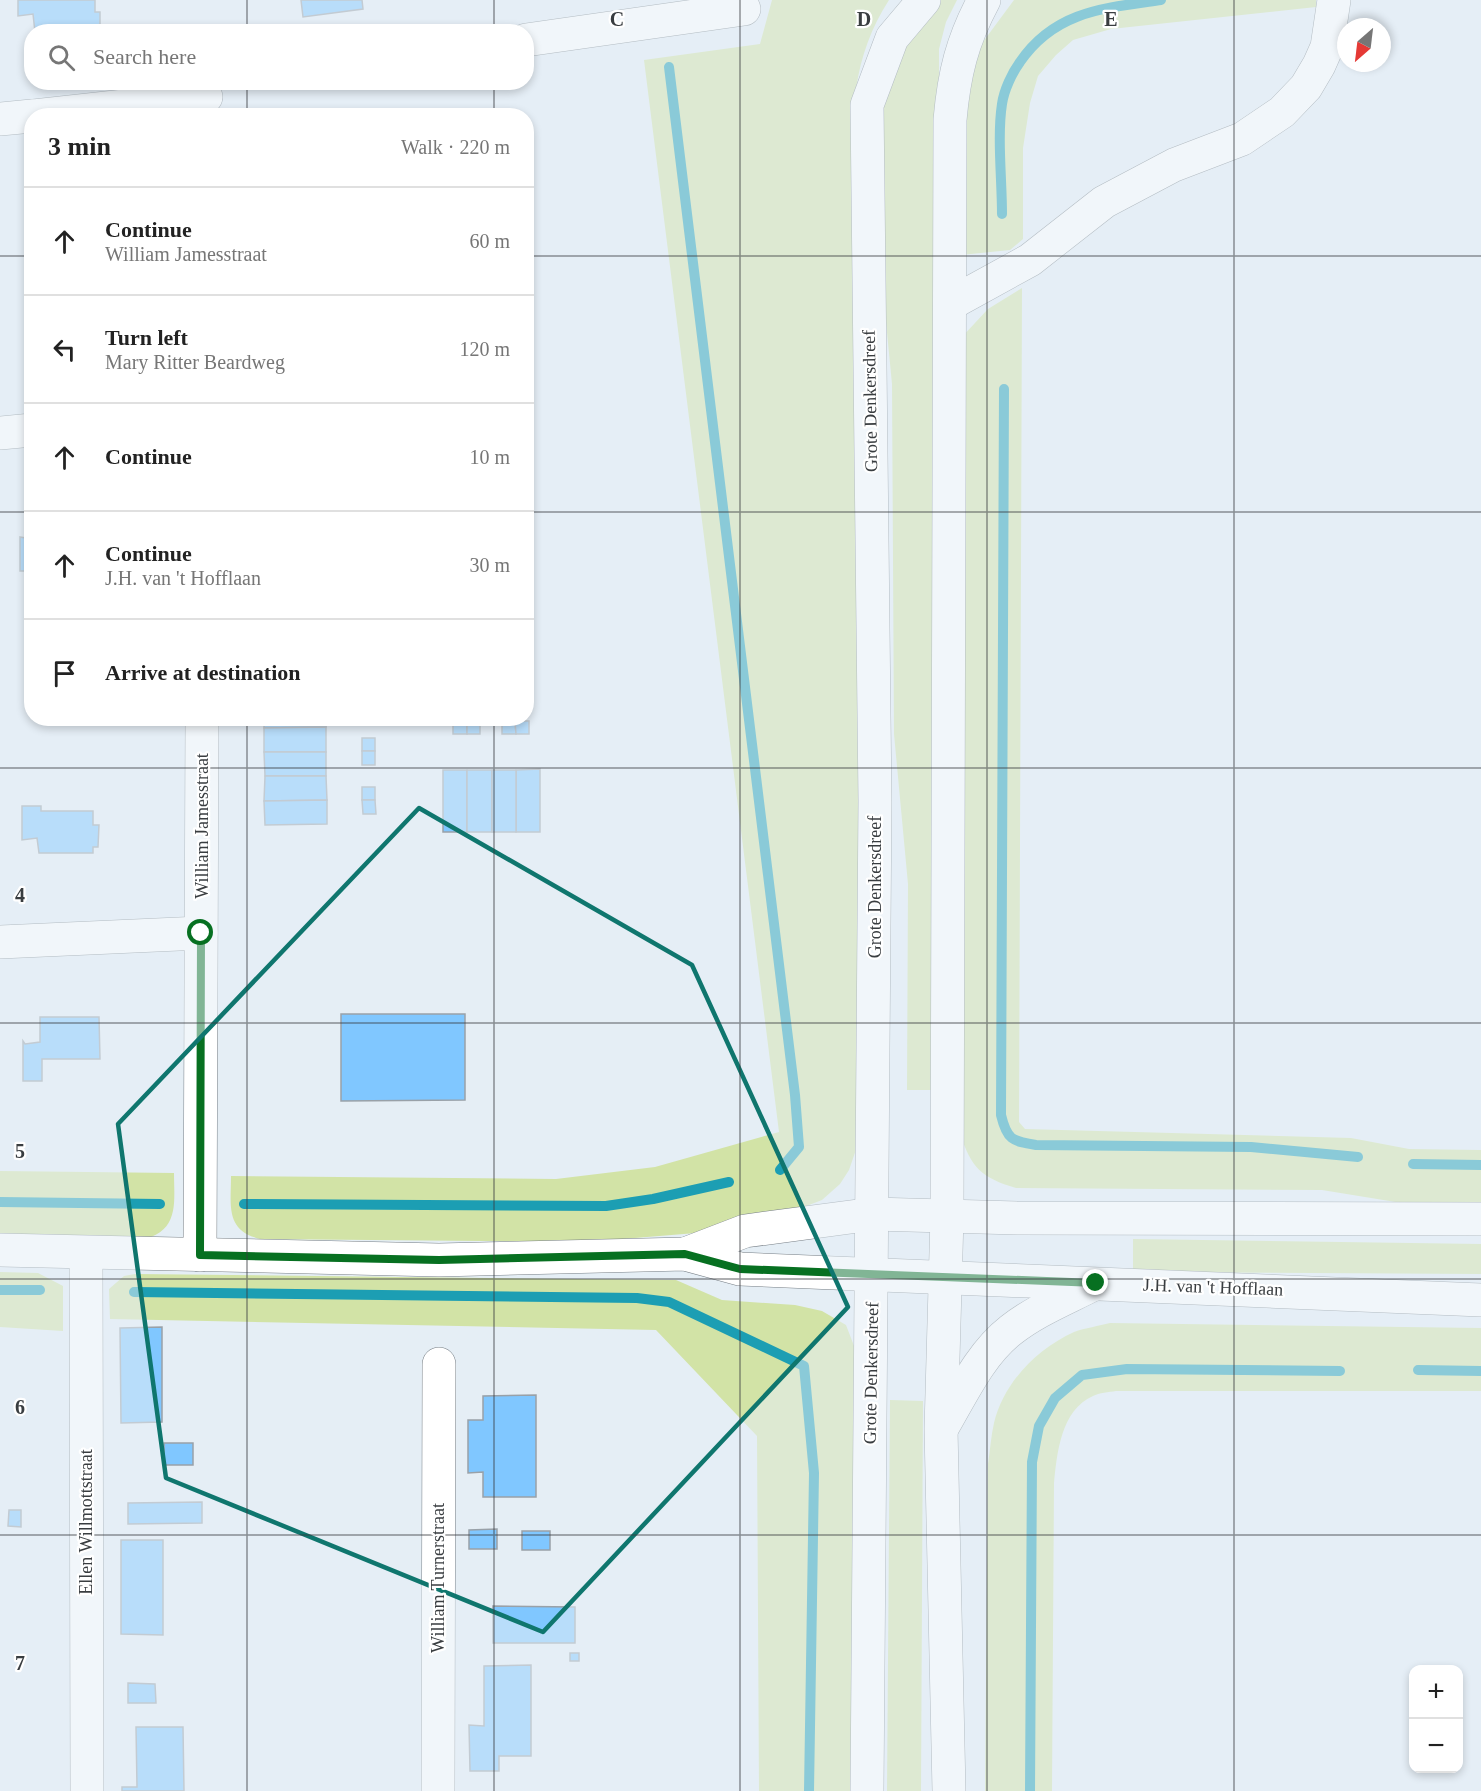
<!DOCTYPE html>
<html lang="en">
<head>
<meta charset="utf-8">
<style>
	body { margin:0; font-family:"Times New Roman",serif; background:#f6f6f6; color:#222 }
	.controls { position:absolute; right:18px; bottom:18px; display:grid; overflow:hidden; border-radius:12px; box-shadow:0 3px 9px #0003 }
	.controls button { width:54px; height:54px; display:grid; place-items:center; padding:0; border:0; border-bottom:2px solid #e0e0e0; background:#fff; color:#222; font:30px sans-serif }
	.compass { position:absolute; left:1337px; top:18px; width:54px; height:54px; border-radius:50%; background:#fff; box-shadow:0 3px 9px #0003; rotate:208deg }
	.stop { position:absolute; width:18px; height:18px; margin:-14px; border:4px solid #077021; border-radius:50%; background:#fff }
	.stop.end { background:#077021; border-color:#fff; box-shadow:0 2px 6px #0008 }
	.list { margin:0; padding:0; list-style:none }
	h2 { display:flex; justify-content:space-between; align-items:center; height:78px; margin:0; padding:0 24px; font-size:26px }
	h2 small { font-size:20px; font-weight:400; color:#767676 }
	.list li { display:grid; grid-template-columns:39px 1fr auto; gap:18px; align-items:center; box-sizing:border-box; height:108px; padding:0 24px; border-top:2px solid #e0e0e0 }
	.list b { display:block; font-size:22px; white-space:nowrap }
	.list p { margin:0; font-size:20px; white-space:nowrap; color:#767676 }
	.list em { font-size:20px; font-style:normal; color:#767676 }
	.icon { flex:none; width:33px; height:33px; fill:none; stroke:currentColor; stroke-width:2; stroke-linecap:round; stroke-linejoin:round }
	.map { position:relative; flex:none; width:1481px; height:1791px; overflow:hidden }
	.search { position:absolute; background:#fff; box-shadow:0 3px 9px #0003; left:24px; top:24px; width:510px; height:66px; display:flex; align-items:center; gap:15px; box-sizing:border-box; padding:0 21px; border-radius:24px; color:#767676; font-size:22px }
	.panel { position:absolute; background:#fff; box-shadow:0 3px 9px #0003; left:24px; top:108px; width:510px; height:618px; border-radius:24px }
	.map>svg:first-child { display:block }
	.green { fill:#d2e3a6 }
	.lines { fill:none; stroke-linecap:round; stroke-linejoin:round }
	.stream { stroke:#1c9eb3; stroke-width:10 }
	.building { fill:#80c7ff; stroke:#99a1a8; stroke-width:1.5 }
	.minor-casing { stroke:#777f86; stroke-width:34 }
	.minor { stroke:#fff; stroke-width:33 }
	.route { stroke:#077021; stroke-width:8 }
	.marked { fill:none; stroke:#0f766e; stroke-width:4.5; stroke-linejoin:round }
	.grid { fill:none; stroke:#393d40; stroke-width:1.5; stroke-opacity:0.55 }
	.labels { text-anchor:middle; stroke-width:4.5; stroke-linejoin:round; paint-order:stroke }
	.street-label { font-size:18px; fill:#393d40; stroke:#fff }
	.grid-label { font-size:20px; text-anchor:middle; font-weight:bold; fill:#393d40; stroke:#fff; stroke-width:4.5; stroke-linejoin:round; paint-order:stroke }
</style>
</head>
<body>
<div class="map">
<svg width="1481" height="1791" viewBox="0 0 1481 1791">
	<rect width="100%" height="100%" fill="#e5eef5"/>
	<g class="green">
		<path d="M772,0H889C871,28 861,56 856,89L859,1141L849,1170L840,1184L822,1200L783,1215L696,1233L586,1242L260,1239C225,1230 231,1206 231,1176L556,1179L655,1167L779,1132L644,60L760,44Z"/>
		<polygon points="937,0 957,0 946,22 939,49 940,1090 907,1090 908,884 894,734 892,384 880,260 876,139 889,68"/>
		<polygon points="1014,0 1316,0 1316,7 1111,29 1073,40 1056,55 1038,76 1030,103 1023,148 1023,239 1010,250 961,255 961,139 974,54"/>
		<path d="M1022,288L1019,1122L1025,1129L1351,1138L1409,1149L1481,1150V1209L1414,1205L1322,1190L1016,1188C982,1178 971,1168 960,1133L961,338L988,309Z"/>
		<path d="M0,1171L174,1173C174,1200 179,1226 151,1237L0,1236Z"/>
		<polygon points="1133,1239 1481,1244 1481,1274 1133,1272"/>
		<polygon points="0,1272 38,1273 63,1286 63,1331 0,1327"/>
		<polygon points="135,1274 676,1280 722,1300 795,1305 822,1311 846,1325 856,1351 851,1791 759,1791 757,1436 656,1330 110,1319 109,1289 124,1276"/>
		<path d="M1110,1323L1481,1328V1391H1116C1109,1392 1099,1393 1093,1396C1061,1410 1057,1453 1054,1483L1052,1791H985L988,1464C990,1451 991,1436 994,1423C1004,1382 1037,1349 1074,1332C1085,1328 1099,1326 1110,1323Z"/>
		<polygon points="890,1400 923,1401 921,1791 887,1791"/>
	</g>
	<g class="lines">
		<g class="stream">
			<polyline points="669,67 795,1095 799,1147 780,1170"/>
			<path d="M1002,214C1002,180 997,136 1002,104C1004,90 1012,73 1020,62C1055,11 1104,8 1161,0"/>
			<path d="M1004,389L1001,1115C1007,1140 1012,1141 1036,1145L1251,1147L1358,1157"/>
			<polyline points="1413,1164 1481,1165"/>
			<polyline points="0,1202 160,1204"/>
			<polyline points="244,1204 606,1206 653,1199 729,1182"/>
			<polyline points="0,1290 40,1290"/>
			<polyline points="134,1292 637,1298 669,1302 804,1366 814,1473 809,1791"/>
			<polyline points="1418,1370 1481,1371"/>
			<polyline points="1030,1791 1032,1462 1039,1426 1055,1398 1082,1375 1127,1369 1340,1371"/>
		</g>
	</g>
	<g class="building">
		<polygon points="18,0 95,0 95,12 100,12 100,32 35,32 33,14 18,16"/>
		<polygon points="301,0 362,0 363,9 303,17"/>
		<polygon points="20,537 32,539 32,571 20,571"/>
		<polygon points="264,718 326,718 326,727 264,728"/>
		<rect x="453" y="721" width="14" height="13"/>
		<rect x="467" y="721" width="13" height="13"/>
		<polygon points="502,721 515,721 516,734 502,734"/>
		<polygon points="515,721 529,721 529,734 516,734"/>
		<polygon points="326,727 326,752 264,752 264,728"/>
		<rect x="362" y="738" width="13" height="13"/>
		<rect x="362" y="751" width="13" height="14"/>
		<polygon points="264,752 326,752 326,776 265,776"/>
		<polygon points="540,769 540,832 516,832 516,770"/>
		<rect x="443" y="770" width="24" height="62"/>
		<rect x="467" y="770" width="25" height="62"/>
		<rect x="492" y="770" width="24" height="62"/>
		<polygon points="265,776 326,776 327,800 264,801"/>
		<rect x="362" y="787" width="13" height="13"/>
		<polygon points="327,800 327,824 265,825 264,801"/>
		<polygon points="362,800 375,800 376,814 363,814"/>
		<polygon points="22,806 41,806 41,811 93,811 93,825 99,825 98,847 93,847 93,853 39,853 37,838 22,840"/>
		<polygon points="341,1014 465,1014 465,1100 341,1101"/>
		<polygon points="40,1017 99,1017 100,1059 42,1059 42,1081 23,1081 23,1041 25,1044 40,1042"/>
		<polygon points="162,1327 162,1422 121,1423 120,1328"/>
		<polygon points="536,1395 536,1497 483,1497 483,1472 468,1473 468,1420 483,1420 483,1396"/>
		<rect x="164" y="1443" width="29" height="22"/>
		<polygon points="202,1502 202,1523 128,1524 128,1503"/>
		<polygon points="9,1510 21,1510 21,1527 8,1526"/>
		<polygon points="497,1529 497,1549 469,1549 469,1530"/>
		<rect x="522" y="1531" width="28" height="19"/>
		<polygon points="121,1540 163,1540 163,1635 121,1634"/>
		<polygon points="493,1606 575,1607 575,1643 493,1643"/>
		<rect x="570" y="1653" width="9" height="8"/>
		<polygon points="531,1665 531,1756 499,1756 499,1771 470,1771 469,1725 484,1726 484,1666"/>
		<polygon points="128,1683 155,1684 156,1703 128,1703"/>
		<polygon points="136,1727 183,1727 184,1791 122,1791 122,1787 137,1787"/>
	</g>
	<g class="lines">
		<defs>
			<g id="minor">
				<polyline points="526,40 744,9"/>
				<polyline points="34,116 206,97"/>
				<polyline points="0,119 32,116"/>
				<polyline points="950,304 1030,260 1104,202 1174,165 1242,139 1282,112 1306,87 1319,65 1327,47 1334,0"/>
				<polyline points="0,433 32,430"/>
				<polyline points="0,942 201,933"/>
				<polyline points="0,1250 439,1260 685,1254 740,1269 1481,1300"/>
				<polyline points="86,1253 87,1791"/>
				<polyline points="685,1254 745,1231 873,1214 1017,1218 1481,1219"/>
				<polyline points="200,1255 202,718"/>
				<path d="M942,1428C962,1394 980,1354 1011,1330C1035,1311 1065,1299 1092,1285"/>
				<polyline points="438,1791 439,1364"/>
				<polyline points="867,1791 875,801 867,105 892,38 924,0"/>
				<path d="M949,1791L941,1429L947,1217L950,120C954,74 962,41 984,0"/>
			</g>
		</defs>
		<use href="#minor" class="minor-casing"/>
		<use href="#minor" class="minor"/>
	</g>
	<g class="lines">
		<polyline class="route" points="201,933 200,1255 439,1260 685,1254 740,1269 1096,1283"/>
	</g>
	<path d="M0 0H1481V1791H0ZM419,808L692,965L848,1307L543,1632L166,1478L118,1124Z" fill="#e5eef5" fill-opacity=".55" fill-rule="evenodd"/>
	<path class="marked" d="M419,808L692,965L848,1307L543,1632L166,1478L118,1124Z"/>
	<path class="grid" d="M247,0V32M494,0V32M740,0V1791M987,0V1791M1234,0V1791M247,82V116M494,82V116M0,256H32M526,256H1481M0,512H32M526,512H1481M247,718V1791M494,718V1791M0,768H1481M0,1023H1481M0,1279H1481M0,1535H1481"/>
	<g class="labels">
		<g class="street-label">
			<text transform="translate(870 401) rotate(-91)" y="6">Grote Denkersdreef</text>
			<text transform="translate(202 826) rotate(-90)" y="6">William Jamesstraat</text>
			<text transform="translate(875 887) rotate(-90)" y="6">Grote Denkersdreef</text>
			<text transform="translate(1213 1287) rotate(2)" y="6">J.H. van 't Hofflaan</text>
			<text transform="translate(871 1373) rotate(-89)" y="6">Grote Denkersdreef</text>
			<text transform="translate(86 1522) rotate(-90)" y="6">Ellen Willmottstraat</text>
			<text transform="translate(438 1578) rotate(-90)" y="6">William Turnerstraat</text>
		</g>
	</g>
	<g class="grid-label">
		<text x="617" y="26">C</text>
		<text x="864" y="26">D</text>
		<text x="1111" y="26">E</text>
		<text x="20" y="902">4</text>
		<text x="20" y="1158">5</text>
		<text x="20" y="1414">6</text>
		<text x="20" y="1670">7</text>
	</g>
</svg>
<div class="controls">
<button>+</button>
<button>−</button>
</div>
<svg class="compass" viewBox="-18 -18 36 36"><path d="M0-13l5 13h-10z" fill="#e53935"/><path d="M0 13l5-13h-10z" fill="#767676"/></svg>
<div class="stop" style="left:201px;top:933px"></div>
<div class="stop end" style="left:1096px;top:1283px"></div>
<div class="search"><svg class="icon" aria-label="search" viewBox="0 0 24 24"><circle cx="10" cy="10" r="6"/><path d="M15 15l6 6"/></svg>Search here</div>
<section class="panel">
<h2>3 min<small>Walk · 220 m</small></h2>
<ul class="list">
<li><svg class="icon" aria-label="ahead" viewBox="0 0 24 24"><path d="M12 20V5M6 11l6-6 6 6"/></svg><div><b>Continue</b><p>William Jamesstraat</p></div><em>60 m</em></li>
<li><svg class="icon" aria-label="left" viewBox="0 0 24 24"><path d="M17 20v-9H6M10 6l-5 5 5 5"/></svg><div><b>Turn left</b><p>Mary Ritter Beardweg</p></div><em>120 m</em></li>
<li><svg class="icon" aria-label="ahead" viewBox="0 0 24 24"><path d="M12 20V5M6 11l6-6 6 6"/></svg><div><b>Continue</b></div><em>10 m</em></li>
<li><svg class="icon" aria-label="ahead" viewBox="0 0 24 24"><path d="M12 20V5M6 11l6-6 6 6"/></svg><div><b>Continue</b><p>J.H. van 't Hofflaan</p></div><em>30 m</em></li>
<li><svg class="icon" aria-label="arrive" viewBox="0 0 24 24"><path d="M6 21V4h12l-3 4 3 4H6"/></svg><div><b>Arrive at destination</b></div></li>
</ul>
</section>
</div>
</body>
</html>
